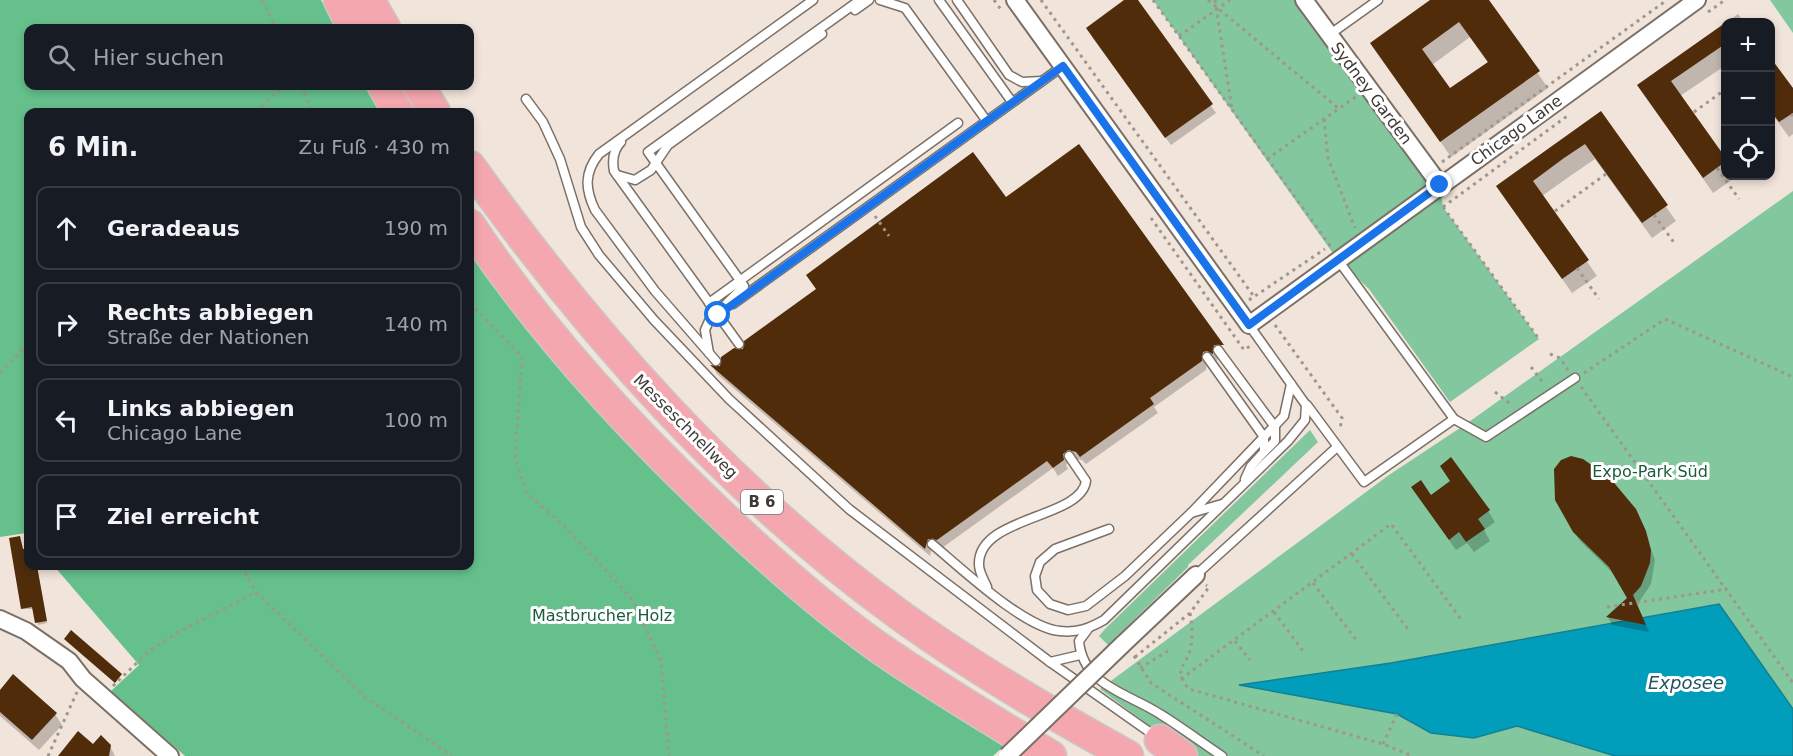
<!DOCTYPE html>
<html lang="de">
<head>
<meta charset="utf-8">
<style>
	body { margin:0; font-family:"DejaVu Sans",sans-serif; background:#20242c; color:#f1f3f6 }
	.controls { position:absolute; right:18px; top:18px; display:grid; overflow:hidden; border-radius:12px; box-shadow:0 3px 9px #0003 }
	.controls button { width:54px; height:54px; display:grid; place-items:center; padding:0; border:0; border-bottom:2px solid #363941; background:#171b24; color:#f1f3f6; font:30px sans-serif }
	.stop { position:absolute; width:18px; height:18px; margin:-14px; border:4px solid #1a73e8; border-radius:50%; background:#fff }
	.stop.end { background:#1a73e8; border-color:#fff; box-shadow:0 2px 6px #0008 }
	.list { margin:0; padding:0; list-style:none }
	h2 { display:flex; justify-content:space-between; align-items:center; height:78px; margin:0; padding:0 24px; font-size:26px }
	h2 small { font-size:20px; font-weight:400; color:#9ea1a6 }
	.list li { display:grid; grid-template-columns:39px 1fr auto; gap:18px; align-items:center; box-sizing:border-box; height:84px; margin:0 12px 12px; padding:0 12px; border:2px solid #363941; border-radius:12px }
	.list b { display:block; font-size:22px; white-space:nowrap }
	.list p { margin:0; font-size:20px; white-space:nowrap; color:#9ea1a6 }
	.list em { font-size:20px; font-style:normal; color:#9ea1a6 }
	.icon { flex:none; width:33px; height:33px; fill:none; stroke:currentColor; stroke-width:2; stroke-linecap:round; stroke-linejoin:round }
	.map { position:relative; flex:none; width:1793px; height:756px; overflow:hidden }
	.search { position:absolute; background:#171b24; box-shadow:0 3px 9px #0003; left:24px; top:24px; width:450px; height:66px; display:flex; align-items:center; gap:15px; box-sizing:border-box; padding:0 21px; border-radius:12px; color:#9ea1a6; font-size:22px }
	.panel { position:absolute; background:#171b24; box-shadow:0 3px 9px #0003; left:24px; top:108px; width:450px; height:462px; border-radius:12px }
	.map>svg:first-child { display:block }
	.green { fill:#82c79d }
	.forest { fill:#66c08c }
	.water { fill:#009ebb; stroke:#138093; stroke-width:1.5 }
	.shadow { fill:#0003; fill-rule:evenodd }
	.building { fill:#502c0b; fill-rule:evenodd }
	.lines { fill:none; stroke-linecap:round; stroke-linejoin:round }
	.lane-casing { stroke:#7b7067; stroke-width:11 }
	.street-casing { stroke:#7b7067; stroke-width:20 }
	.highway-casing { stroke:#c9c8c7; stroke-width:33 }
	.path { stroke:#9f968e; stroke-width:3; stroke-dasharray:3 4.5; stroke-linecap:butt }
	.lane { stroke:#fff; stroke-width:8 }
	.street { stroke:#fff; stroke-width:16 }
	.highway { stroke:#f4a7ae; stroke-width:30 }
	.street-bridge-casing { stroke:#7b7067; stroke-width:20; stroke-linecap:butt }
	.street-bridge { stroke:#fff; stroke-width:16 }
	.route { stroke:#1a73e8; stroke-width:8 }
	.labels { text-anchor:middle; stroke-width:6; stroke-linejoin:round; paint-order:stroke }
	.shield { fill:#fff; stroke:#797572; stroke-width:1.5 }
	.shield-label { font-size:15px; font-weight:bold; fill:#3f3a36 }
	.street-label { font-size:16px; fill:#3f3a36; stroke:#fff }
	.park-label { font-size:16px; fill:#1a5c3a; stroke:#fff }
	.water-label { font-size:18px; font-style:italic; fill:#225562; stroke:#fff }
</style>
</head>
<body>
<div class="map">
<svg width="1793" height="756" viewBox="0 0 1793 756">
	<rect width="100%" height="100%" fill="#f1e4da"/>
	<g class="green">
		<polygon points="1153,0 1304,0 1440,185 1443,207 1539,339 1450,402 1369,289 1337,259"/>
		<polygon points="1770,0 1793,0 1793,33"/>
		<polygon points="1793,191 1793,709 1718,604 1391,663 1242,685 1397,714 1431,733 1474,738 1517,726 1615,756 1190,756 1100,689 1389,475 1466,424"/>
		<polygon points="1310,430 1318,442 1188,565 1188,567 1108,645 1099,636 1105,629"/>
	</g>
	<g class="forest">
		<polygon points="0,0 321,0 336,28 28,28 28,86 368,86 383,112 28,112 28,536 26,533 0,537"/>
		<polygon points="470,246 534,333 604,419 679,494 921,693 1004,746 993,756 185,756 111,691 139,665 54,566 470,566"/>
	</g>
	<polygon class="water" points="1719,604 1793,709 1793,756 1615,756 1517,726 1474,738 1431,733 1397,714 1239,685 1391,663"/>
	<g class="shadow">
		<polygon points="1127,0 1136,0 1216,113 1171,145 1092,37"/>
		<path d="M1432,0H1487L1548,88L1451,157L1372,43ZM1470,37L1488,63L1450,90L1432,65Z"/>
		<polygon points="1738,14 1744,22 1727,22"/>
		<polygon points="1726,23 1726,65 1680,96 1726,160 1726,176 1736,177 1713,193 1639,86"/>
		<polygon points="1770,59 1793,91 1793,134 1789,137 1770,111"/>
		<polygon points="1600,113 1676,221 1652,238 1595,159 1573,174 1542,196 1597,276 1572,293 1498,187"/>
		<polygon points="1079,146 1227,353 1218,353 1217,361 1213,358 1207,361 1206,370 1154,407 1158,413 1086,464 1082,460 1071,458 1066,465 1068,469 1058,476 1053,468 942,548 932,547 930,556 717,374 713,367 721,368 744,350 1005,199"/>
		<polygon points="1555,470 1640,519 1655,560 1651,584 1637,605 1649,632 1612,625 1608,617 1629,598 1616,576 1580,541 1565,517 1557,500"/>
		<polygon points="1413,488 1431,497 1488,511 1495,522 1484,530 1490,541 1474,552 1467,543 1456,550"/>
		<polygon points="28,550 28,566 37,566 47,623 38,625 34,609 22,609 23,551"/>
		<polygon points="0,692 55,714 62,725 39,750 0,716"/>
		<polygon points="108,742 115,756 60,756 93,746"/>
	</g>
	<g class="building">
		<polygon points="1124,0 1138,0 1213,104 1165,138 1086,28"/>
		<path d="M1430,0H1489L1540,71L1440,142L1370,43ZM1459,22L1488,62L1450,88L1422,49Z"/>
		<polygon points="1725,23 1725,44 1671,81 1725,157 1725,162 1703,178 1637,85"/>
		<polygon points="1770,57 1793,88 1793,113 1779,122 1770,110"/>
		<polygon points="1601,111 1668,205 1642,223 1585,144 1564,158 1533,181 1589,260 1562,279 1496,186"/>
		<polygon points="1079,144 1224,345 1214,345 1213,354 1207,351 1203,352 1202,361 1150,398 1154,404 1080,457 1076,452 1068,450 1063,454 1064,460 1053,468 1047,461 937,540 928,539 925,549 710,365 720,366 721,357 734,348 743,349 744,341 816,289 806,275 973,152 1006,197"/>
		<polygon points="1571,456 1583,459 1610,478 1636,509 1646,531 1651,550 1650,563 1641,586 1633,595 1646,625 1606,617 1627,598 1609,567 1573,532 1555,500 1554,469 1561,460"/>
		<polygon points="1451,457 1490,510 1478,519 1485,529 1466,542 1459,532 1449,540 1411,487 1421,480 1431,495 1450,481 1440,466"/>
		<polygon points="20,536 23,549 28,548 28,566 37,566 47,621 35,623 32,607 21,609 9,538"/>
		<polygon points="71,630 122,674 115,683 64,639"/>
		<polygon points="13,674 57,713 32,740 0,712 0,690"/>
		<polygon points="78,731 93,744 101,735 111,745 109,756 58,756"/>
	</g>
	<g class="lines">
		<defs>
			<g id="lane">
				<polyline points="880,0 905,8 986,120"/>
				<polyline points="939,0 1012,102"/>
				<polyline points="957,0 1009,75 1022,82 1042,81"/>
				<polyline points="855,10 869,0"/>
				<polyline points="1329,35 1378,0"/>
				<polyline points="526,99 543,122 560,159 581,227 599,255 654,320 729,399 849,509 1050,662 1155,736"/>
				<path d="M621,142C613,150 612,160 614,171L739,344"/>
				<polyline points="617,175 635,180 651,170 668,145 822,34"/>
				<polyline points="1338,260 1454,419 1486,437 1575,378"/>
				<polyline points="709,303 958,123"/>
				<polyline points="733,304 1063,66"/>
				<polyline points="1218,350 1275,427 1275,441 1264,452"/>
				<polyline points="709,353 705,330 709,321 744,286 648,152 860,0"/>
				<polyline points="1207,357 1264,437 1264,452 1251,466 1245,479"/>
				<path d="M716,361L655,291L595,210C585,189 584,173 599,154L813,0"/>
				<polyline points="1307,405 1364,482 1454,419"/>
				<polyline points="1191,513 1222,504"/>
				<polyline points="1109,529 1055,549 1040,562 1035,576 1037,590 1050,604 1068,610 1086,606 1125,576 1191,513 1284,416 1291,384"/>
				<path d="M932,544C961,568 1024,628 1060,631C1077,633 1090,628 1104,620L1288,441L1305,420L1306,405L1249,325"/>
				<polyline points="1196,575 1337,447"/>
				<path d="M987,587C984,580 979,572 979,565C977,516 1081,519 1086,481L1069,456"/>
				<path d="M1088,629L1079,641C1083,686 1128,693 1160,714C1181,727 1201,742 1222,756"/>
				<polyline points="1050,662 1080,655"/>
			</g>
			<g id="street">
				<polyline points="1015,0 1249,325 1697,0"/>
				<polyline points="1304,0 1440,185"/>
				<polyline points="0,619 26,631 69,661 83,679 170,756"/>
				<polyline points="1122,645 1196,575"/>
			</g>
			<g id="highway">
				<polyline points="339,0 353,28"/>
				<polyline points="369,0 385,28"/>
				<polyline points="383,86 398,112"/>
				<polyline points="419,86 435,112"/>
				<path d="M470,166C591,335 731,493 901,616C973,668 1050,713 1128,756"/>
				<path d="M470,225C537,327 621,419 709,503C762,554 818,604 878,647C934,686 993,721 1051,756"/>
				<polyline points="1160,740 1182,756"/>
			</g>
		</defs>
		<use href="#lane" class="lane-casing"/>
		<use href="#street" class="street-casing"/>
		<use href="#highway" class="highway-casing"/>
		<g class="path">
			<polyline points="262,0 276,28"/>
			<polyline points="994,0 1002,11"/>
			<polyline points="1041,0 1255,298"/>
			<polyline points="1153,0 1331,247"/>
			<polyline points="1208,0 1338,108"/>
			<polyline points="1215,0 1232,109"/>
			<polyline points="1708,12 1725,0"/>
			<polyline points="1179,36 1230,0"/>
			<polyline points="301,86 312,112"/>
			<polyline points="256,112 283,86"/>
			<polyline points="1694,112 1726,89"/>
			<polyline points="1791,114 1793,116"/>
			<polyline points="1324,119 1328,158 1355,228"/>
			<polyline points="1267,159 1357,96"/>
			<polyline points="1442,162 1667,0"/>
			<polyline points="1717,168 1739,199"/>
			<polyline points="1443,207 1570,114"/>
			<polyline points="1443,207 1539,339"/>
			<polyline points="1555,211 1606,174"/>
			<polyline points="1654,215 1675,244"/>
			<polyline points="875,216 889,236"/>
			<polyline points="1151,218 1244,350 1250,346"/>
			<polyline points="1577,268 1599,299"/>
			<polyline points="1249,300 1325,249"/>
			<polyline points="470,303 522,357 515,457 526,492 565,527 632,599 661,661 669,756"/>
			<polyline points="1275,325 1342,418 1340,429"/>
			<polyline points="1550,354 1560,358 1568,370"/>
			<polyline points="1531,367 1544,384"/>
			<polyline points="0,373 28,343"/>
			<polyline points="1584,373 1665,319 1793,377"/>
			<polyline points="1581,387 1793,683"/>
			<polyline points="1495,392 1513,406"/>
			<polyline points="1352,554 1410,632"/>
			<polyline points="241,566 256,592 365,697 452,756"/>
			<polyline points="1313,583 1357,641"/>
			<polyline points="1607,607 1727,589"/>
			<polyline points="1274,612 1303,651"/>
			<path d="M1190,613C1192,624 1193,635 1191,646C1188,666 1171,667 1189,689L1383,744L1412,756"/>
			<polyline points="1235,641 1250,660"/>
			<polyline points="1134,656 1151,683 1264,756"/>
			<polyline points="1135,657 1190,613 1209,587 1206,585"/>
			<polyline points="1140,668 1168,651"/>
			<polyline points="1181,679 1391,524 1463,622"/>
			<polyline points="113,686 148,652 177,633 256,592"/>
			<polyline points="1383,744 1397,714"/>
			<polyline points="48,756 77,692"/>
		</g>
		<use href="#lane" class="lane"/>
		<use href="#street" class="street"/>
		<use href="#highway" class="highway"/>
		<defs>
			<polyline id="street-bridge" points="1007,756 1122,645"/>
		</defs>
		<use href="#street-bridge" class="street-bridge-casing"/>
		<use href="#street-bridge" class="street-bridge"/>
	</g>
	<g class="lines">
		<polyline class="route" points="718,315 1063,66 1249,325 1440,185"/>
	</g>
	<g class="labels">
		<rect class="shield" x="741" y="490" width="42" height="24" rx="4.5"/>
		<g class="shield-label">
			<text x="762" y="507">B 6</text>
		</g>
		<g class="street-label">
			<text transform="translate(1372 93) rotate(53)" y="6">Sydney Garden</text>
			<text transform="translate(1516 130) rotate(-36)" y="6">Chicago Lane</text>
			<text transform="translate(686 426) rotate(45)" y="6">Messeschnellweg</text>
		</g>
		<g class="park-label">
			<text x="1650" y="477">Expo-Park Süd</text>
			<text x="602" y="621">Mastbrucher Holz</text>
		</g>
		<g class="water-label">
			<text x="1686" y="689">Exposee</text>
		</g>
	</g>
</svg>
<div class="controls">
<button>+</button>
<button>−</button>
<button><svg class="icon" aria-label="locate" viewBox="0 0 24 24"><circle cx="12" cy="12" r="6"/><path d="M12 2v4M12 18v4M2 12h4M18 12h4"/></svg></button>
</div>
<div class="stop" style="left:718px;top:315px"></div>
<div class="stop end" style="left:1440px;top:185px"></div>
<div class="search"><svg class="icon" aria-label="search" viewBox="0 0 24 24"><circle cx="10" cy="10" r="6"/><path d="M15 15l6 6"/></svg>Hier suchen</div>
<section class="panel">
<h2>6 Min.<small>Zu Fuß · 430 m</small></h2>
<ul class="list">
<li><svg class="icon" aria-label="ahead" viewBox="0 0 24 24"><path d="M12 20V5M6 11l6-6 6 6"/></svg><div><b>Geradeaus</b></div><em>190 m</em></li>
<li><svg class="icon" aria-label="right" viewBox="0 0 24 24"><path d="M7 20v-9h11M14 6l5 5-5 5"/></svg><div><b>Rechts abbiegen</b><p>Straße der Nationen</p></div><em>140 m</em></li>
<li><svg class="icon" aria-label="left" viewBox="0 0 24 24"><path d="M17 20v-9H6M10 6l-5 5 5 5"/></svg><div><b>Links abbiegen</b><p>Chicago Lane</p></div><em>100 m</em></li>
<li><svg class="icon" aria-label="arrive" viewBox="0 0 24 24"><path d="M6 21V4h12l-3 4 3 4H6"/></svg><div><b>Ziel erreicht</b></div></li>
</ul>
</section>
</div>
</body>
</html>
